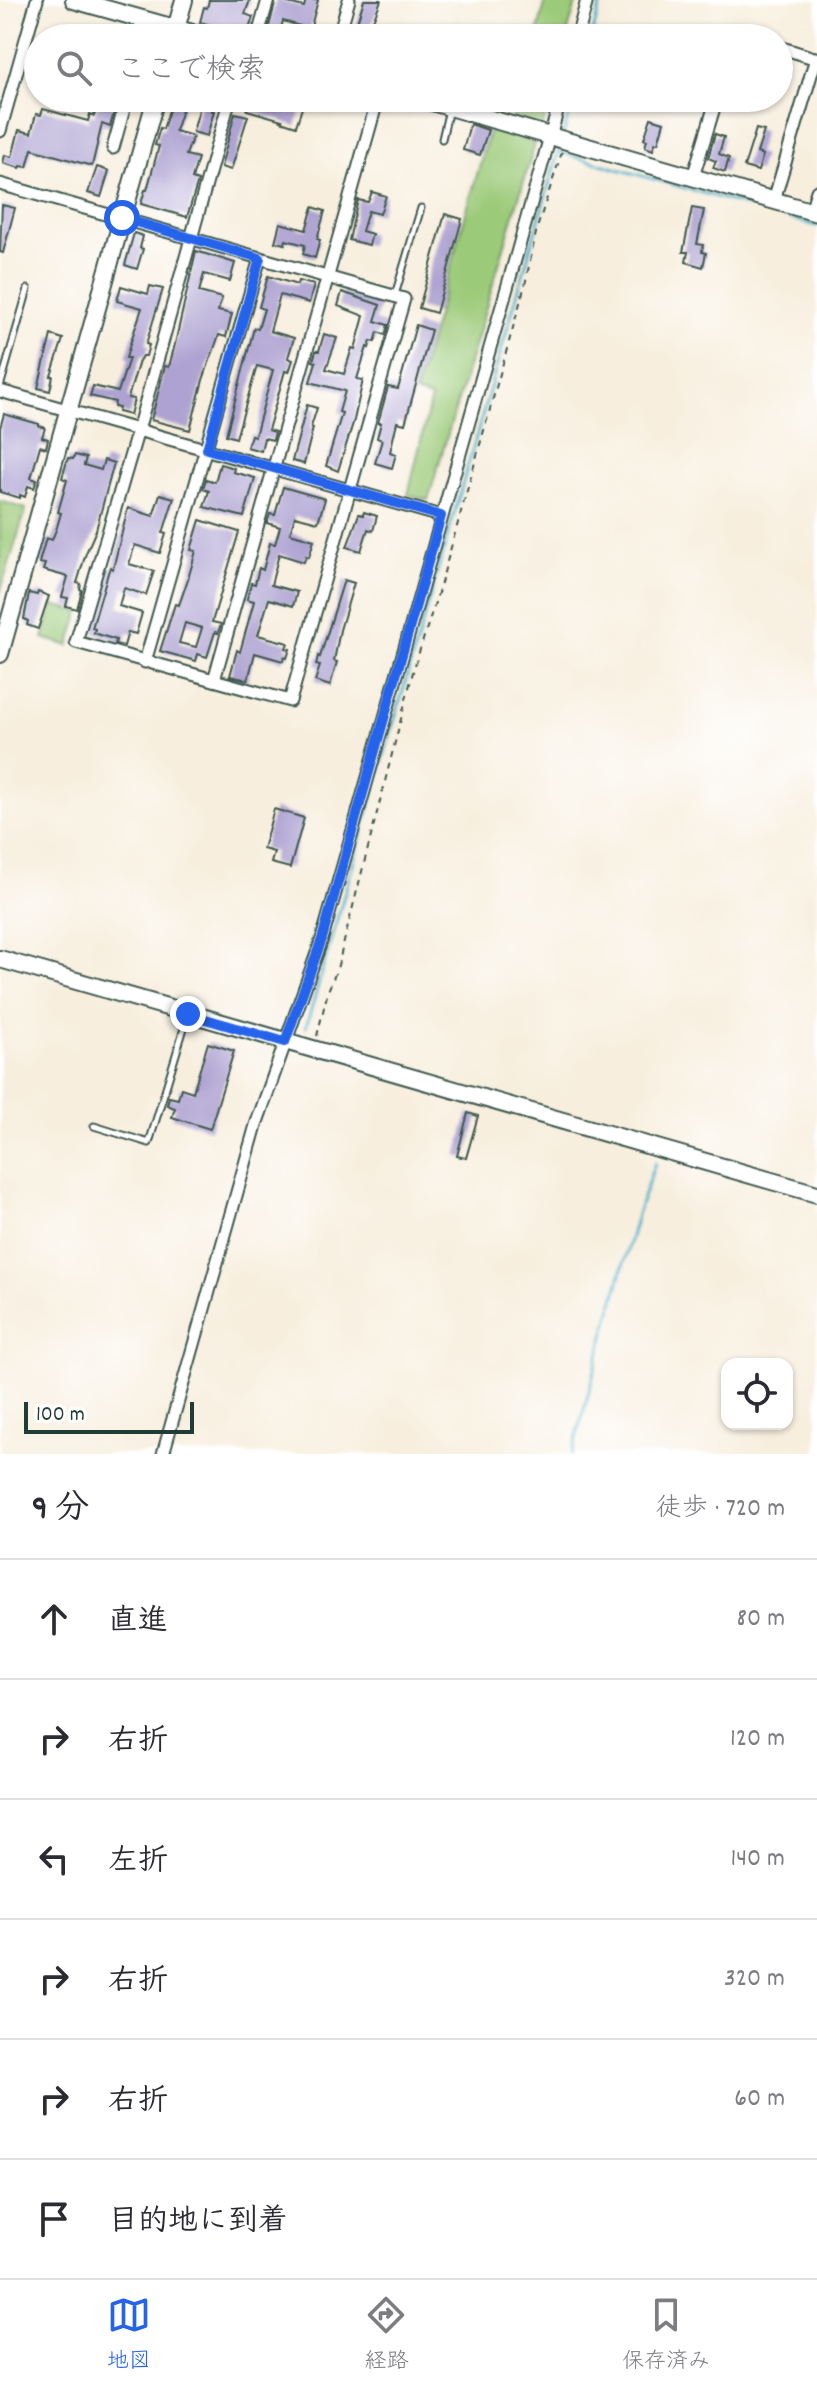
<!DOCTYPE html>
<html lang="ja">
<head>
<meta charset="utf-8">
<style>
	body { margin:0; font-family:Dekko,"Klee One",sans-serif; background:#f7f7f7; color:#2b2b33 }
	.controls { position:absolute; right:24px; bottom:24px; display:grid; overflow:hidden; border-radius:16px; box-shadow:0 2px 6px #0004 }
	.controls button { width:72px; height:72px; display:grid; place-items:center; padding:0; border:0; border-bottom:2px solid #e1e1e2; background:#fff; color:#2b2b33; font:40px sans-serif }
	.scale { position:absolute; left:24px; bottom:20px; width:170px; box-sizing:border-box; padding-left:8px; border:4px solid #1f3d34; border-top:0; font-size:22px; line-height:28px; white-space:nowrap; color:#1f3d34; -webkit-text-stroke:6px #fff; paint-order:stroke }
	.stop { position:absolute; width:24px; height:24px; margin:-18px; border:6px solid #2563eb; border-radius:50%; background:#fff }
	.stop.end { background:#2563eb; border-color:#fff; box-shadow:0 2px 8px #0008 }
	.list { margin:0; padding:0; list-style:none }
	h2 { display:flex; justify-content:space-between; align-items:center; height:104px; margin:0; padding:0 32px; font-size:34px }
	h2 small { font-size:26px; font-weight:400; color:#7c7c81 }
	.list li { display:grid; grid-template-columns:52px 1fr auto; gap:24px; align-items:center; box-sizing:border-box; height:120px; padding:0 32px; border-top:2px solid #e1e1e2 }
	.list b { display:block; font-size:30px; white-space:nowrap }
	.list em { font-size:26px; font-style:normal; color:#7c7c81 }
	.icon { flex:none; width:44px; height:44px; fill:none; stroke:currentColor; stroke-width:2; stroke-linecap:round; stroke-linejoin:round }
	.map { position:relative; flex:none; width:817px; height:1454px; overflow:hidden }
	.search { position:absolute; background:#fff; box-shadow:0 2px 6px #0004; left:24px; right:24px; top:24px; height:88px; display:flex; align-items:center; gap:20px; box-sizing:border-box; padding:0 28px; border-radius:44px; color:#7c7c81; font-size:30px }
	.sheet { height:824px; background:#fff }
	nav { display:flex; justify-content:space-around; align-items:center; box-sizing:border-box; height:112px; border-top:2px solid #e1e1e2; background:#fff; font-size:22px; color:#7c7c81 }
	nav a { display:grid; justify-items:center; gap:4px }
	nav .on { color:#2563eb }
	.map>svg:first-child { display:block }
	.green { fill:#9bca78; stroke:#5d8456; stroke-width:2 }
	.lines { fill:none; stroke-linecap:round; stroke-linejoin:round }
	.stream { stroke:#4cb0cb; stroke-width:3 }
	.building { fill:#ada2d1; fill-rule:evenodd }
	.lane-casing { stroke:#3f584d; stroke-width:9 }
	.street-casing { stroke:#3f584d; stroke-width:15 }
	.secondary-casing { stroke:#3f584d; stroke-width:20 }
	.path { stroke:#3f584d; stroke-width:2; stroke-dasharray:6 6; stroke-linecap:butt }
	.lane { stroke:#fff; stroke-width:5 }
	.street { stroke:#fff; stroke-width:11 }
	.secondary { stroke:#fff; stroke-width:16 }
	.route { stroke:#2563eb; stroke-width:10 }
</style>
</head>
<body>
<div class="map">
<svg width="817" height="1454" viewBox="0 0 817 1454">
	<rect width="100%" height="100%" fill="#fff"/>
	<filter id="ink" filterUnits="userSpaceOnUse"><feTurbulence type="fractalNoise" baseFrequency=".0125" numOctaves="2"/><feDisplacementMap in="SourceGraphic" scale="16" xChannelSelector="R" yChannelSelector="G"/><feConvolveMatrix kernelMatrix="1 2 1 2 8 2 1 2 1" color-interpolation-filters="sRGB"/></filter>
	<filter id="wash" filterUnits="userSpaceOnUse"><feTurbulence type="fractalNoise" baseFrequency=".006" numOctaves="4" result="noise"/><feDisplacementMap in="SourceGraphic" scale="32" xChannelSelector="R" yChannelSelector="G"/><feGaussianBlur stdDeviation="1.8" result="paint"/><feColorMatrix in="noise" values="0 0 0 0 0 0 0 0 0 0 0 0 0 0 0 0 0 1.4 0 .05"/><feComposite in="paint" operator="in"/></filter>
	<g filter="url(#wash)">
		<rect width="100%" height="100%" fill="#f7eedd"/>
		<g class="green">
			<polygon points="546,0 577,0 566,38 536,38"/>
			<polygon points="519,98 550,98 541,130 512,122"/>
			<polygon points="491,125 535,144 428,500 408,495 431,398 415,393"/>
			<polygon points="0,501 26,509 0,593"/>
			<polygon points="53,605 80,612 69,646 43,638"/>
		</g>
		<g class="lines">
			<g class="stream">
				<polyline points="591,38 602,0"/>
				<polyline points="563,135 574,98"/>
				<polyline points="559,152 817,226"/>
				<polyline points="306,1027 560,146"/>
				<polyline points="572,1454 638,1211 655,1163"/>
			</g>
		</g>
		<g id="blocks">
			<g class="building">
				<polygon points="209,0 250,0 245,14 253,17 247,35 200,22 204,7 207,8"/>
				<polygon points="276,0 304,7 306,0 318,0 308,38 296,38 300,26 283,21 278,38 266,38"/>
				<polygon points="364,0 381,0 367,36 354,32"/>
				<polygon points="100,98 118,98 110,127 102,124 92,166 32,149 27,167 21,166 20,168 3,163 5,155 12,157 19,130 31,133 36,114 41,115 43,109 88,121 90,114 94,116"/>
				<polygon points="173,98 186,98 175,131 193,136 186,155 198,158 192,179 198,181 187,217 141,204 145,190 147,190 159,146 155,145 160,128 163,129"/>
				<polygon points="202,98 214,98 211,111 214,111 207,136 193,132"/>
				<polygon points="251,98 264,98 286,104 289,98 304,102 296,126 281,121 282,120 247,110"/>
				<polygon points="235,113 248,116 231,170 221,167"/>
				<polygon points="651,118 664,122 658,143 655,143 653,150 645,147 647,140 644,139"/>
				<polygon points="470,124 488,130 480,155 463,150"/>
				<polygon points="756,129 764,131 757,153 763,155 758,171 744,167"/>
				<polygon points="715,134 724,137 719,154 729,158 725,172 713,168 716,161 708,158"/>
				<polygon points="97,167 109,171 101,197 88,193"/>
				<polygon points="372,192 386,196 380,214 368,211 362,231 372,234 369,245 349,240 358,200 368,202"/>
				<polygon points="2,205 15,208 3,253 0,252"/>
				<polygon points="313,207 325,211 317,239 320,240 315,258 303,254 305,245 286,240 285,244 275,242 280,223 306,230"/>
				<polygon points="692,208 704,210 697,244 703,245 702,252 706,253 703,267 686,262 688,252 683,252"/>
				<polygon points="445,214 462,219 436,313 419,308"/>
				<polygon points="134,233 143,236 140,248 143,249 137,269 125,265"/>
				<polygon points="196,251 235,263 230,281 204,274 199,292 222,298 218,311 232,314 226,337 219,335 203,380 190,430 151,420 165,366 169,367 175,344"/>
				<polygon points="268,276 297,285 298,281 314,285 309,303 280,295 270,331 294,338 288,358 293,360 289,372 285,371 268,430 275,432 273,440 264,438 261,451 247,447 251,435 255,436 273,370 257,366 236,438 226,435 254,328 258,329 264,309 259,307"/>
				<polygon points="121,286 148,294 150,286 163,289 146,344 149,345 146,356 142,356 139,361 128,398 134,399 130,415 118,412 119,408 114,407 115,402 90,396 93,386 118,392 129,358 126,358 131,341 142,308 117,301"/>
				<polygon points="342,292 380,305 375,321 388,325 385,335 378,332 375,342 371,341 369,348 367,347 357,379 363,380 354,420 338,471 326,466 342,413 339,412 345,391 310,382 316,362 313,361 316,351 319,351 324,334 337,338 326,369 344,374 352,348 355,349 364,316 338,306"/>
				<polygon points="416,325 431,330 405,424 397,422 390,452 396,454 392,468 375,463 382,440 377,438 381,423 378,423 388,387 398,389"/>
				<polygon points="51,335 63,339 51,376 53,376 50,391 38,388"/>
				<polygon points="307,405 317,408 311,427 313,428 304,464 292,461"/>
				<polygon points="4,414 39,424 39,426 45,428 42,437 48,439 46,448 40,446 31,478 37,480 34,488 28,486 25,497 20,495 20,498 0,492 0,428"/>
				<polygon points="75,455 86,458 84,465 101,470 104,460 114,463 96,530 86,553 77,583 81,584 80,589 82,590 77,609 66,606 68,598 62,597 68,577 43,570 45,564 39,563 46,538 52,540 57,527 61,513 58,512 67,480 62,478 68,458 73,459"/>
				<polygon points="220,464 234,468 233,472 255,478 244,517 204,507 209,491 203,489 206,479 215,482"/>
				<polygon points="283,487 325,499 318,522 295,516 290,533 314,540 309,557 306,556 304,562 279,554 271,585 297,592 293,606 269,599 258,635 288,643 286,648 290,649 287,658 284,657 283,661 255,653 248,680 230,676 237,650 240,652 254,601 247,599 251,583 255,584 259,568 263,570 270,543 275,544 280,527 267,523 270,514 275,515"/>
				<polygon points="160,494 174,498 163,533 166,534 160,553 135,545 129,564 154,571 146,595 124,588 119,606 142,613 136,634 128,632 124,646 115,644 116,640 94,633 95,629 92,628 108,573 110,567 113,569 128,508 153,516"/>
				<polygon points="364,512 377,516 373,531 368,529 361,551 347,547 359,514 363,515"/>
				<path d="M200,520L239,532L212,622L221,624L218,633L215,632L207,657L198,654L196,661L160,651L175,604L179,605L188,579L196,551L191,550ZM185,623L202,628L196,647L179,643Z"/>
				<polygon points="344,580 354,583 340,630 334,661 337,662 330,686 315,681 320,666 316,665 318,656 320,657"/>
				<polygon points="38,592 49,596 38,629 27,625 28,621 24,619 29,593 37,595"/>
				<polygon points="274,809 304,818 290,868 271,863 274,852 263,849"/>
				<polygon points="208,1043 234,1051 210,1129 172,1117 175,1108 167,1105 169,1097 178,1099 181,1088 193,1092"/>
				<polygon points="468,1113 478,1116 466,1158 457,1156"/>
			</g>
		</g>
	</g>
	<g filter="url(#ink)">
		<use href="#blocks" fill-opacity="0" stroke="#3f584d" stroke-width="2"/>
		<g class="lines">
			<defs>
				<g id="lane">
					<polyline points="442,139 449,109"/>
					<polyline points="395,295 421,208"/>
					<polyline points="0,387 28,289"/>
					<polyline points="94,1126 149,1143 188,1015"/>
				</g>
				<g id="street">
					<polyline points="143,38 148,20"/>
					<polyline points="257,38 268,0"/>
					<polyline points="338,38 349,0"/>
					<polyline points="577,38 587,0"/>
					<polyline points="735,38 736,34 749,38"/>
					<polyline points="779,47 817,59"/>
					<polyline points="230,98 138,430 76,642 290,701 404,299 260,258"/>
					<polyline points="0,131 37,0"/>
					<polyline points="113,148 127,98"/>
					<polyline points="693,177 717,98"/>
					<polyline points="0,184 260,258 145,662"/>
					<polyline points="774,200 816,58"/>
					<polyline points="811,211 817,191"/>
					<polyline points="0,391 441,516"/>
					<polyline points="214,680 378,98"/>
					<polyline points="163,1454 256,1125 322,939 561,98"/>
				</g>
				<g id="secondary">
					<polyline points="74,0 210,38"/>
					<polyline points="174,36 184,0"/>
					<polyline points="418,98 817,213"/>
					<polyline points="0,654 156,98"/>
					<path d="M0,959C272,1038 544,1117 817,1194"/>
				</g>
			</defs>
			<use href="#lane" class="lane-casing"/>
			<use href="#street" class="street-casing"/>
			<use href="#secondary" class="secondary-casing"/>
			<polyline class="path" points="317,1036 328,991 337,969 414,668 439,590 525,285 537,228 562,152"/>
			<use href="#lane" class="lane"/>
			<use href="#street" class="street"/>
			<use href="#secondary" class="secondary"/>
		</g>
	</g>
	<g class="lines" filter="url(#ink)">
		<polyline class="route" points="122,218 260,258 207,449 441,516 322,939 285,1042 188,1014"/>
	</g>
</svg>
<div class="controls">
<button><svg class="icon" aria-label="locate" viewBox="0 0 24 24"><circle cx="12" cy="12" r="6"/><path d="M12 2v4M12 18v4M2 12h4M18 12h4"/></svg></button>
</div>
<div class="scale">100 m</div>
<div class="stop" style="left:122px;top:218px"></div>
<div class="stop end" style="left:188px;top:1014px"></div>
<div class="search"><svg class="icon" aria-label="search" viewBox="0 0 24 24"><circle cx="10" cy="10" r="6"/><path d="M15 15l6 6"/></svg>ここで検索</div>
</div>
<section class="sheet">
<h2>9 分<small>徒歩 · 720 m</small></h2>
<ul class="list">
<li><svg class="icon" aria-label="ahead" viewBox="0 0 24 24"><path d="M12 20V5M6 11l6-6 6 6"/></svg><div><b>直進</b></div><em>80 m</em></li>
<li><svg class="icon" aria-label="right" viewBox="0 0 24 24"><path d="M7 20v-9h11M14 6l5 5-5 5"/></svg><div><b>右折</b></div><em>120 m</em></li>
<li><svg class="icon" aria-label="left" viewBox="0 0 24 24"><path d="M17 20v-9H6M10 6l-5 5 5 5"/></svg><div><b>左折</b></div><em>140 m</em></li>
<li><svg class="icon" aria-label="right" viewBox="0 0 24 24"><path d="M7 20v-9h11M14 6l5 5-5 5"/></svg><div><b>右折</b></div><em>320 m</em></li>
<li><svg class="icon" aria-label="right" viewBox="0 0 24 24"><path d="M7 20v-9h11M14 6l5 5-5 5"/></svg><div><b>右折</b></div><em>60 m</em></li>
<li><svg class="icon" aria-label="arrive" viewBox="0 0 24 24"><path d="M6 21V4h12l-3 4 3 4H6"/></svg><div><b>目的地に到着</b></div></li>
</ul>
</section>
<nav>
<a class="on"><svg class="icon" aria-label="map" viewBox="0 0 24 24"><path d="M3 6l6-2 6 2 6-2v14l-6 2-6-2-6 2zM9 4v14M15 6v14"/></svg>地図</a>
<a><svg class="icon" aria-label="directions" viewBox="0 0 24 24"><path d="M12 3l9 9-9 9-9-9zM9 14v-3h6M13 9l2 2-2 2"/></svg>経路</a>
<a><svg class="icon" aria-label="saved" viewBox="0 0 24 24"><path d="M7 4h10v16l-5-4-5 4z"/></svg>保存済み</a>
</nav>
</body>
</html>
